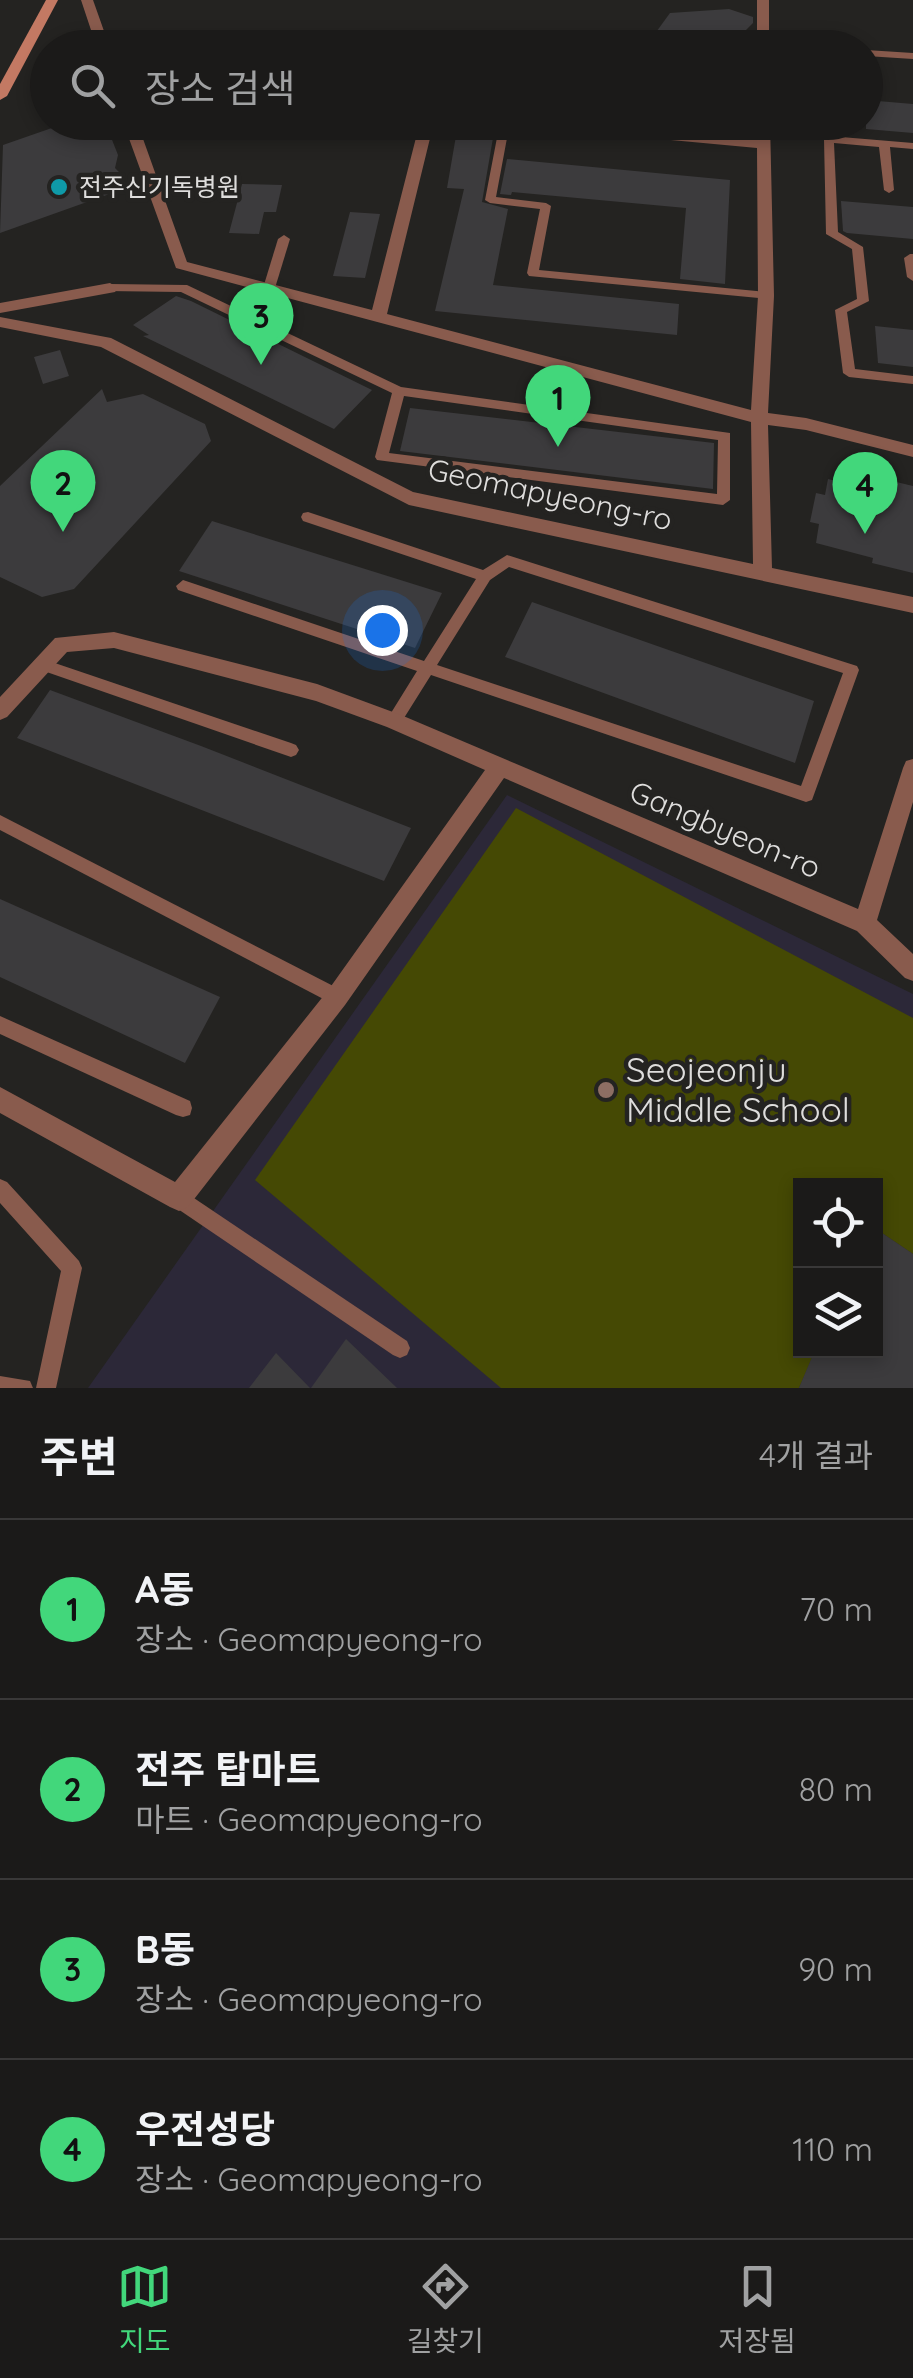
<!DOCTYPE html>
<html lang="ko">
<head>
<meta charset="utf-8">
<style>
	body { margin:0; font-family:Quicksand,"Noto Sans KR",sans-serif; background:#242322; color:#f1f3f6 }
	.controls { position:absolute; right:30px; bottom:30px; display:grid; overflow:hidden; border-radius:0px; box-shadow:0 5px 15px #0003 }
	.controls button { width:90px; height:90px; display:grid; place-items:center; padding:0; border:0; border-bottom:2px solid #393838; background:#1b1a19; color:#f1f3f6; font:50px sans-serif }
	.you { position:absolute; left:382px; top:630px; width:35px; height:35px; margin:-25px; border:8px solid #fff; border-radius:50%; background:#1a73e8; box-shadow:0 0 0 15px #1a73e833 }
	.badge { display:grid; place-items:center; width:65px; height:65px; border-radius:50%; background:#42d77b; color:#111; font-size:32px; font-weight:700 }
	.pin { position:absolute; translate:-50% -82px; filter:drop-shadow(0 2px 5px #0008) }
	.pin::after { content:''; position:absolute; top:52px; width:35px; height:30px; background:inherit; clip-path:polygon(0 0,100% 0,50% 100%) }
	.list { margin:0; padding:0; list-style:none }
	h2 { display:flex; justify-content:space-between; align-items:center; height:130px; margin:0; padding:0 40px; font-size:42px }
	h2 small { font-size:32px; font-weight:400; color:#a0a1a2 }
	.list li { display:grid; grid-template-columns:65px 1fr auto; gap:30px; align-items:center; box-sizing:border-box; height:180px; padding:0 40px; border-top:2px solid #393838 }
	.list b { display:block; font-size:38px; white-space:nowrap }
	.list p { margin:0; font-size:32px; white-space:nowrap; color:#a0a1a2 }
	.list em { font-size:32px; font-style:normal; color:#a0a1a2 }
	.icon { flex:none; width:55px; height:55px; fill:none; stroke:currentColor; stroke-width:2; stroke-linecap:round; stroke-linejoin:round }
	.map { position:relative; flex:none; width:913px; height:1388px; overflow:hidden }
	.search { position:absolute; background:#1b1a19; box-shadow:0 5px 15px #0003; left:30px; right:30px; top:30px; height:110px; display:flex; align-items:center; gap:25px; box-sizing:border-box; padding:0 35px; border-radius:55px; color:#a0a1a2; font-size:38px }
	.sheet { height:850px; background:#1b1a19 }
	nav { display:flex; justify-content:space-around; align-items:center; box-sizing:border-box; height:140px; border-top:2px solid #393838; background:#1b1a19; font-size:28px; color:#a0a1a2 }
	nav a { display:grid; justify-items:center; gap:5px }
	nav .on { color:#42d77b }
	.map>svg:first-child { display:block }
	.education { fill:#2c2838; fill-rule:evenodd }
	.green { fill:#454904 }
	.building { fill:#3c3b3d }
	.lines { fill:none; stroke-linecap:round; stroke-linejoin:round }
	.service { fill:#895b4d; fill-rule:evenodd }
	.minor { fill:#895b4d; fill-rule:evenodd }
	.secondary { fill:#c37963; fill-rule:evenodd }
	.culture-dot { fill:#0f9aa8; stroke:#242321; stroke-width:4 }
	.education-dot { fill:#8d6e63; stroke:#242321; stroke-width:4 }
	.labels { text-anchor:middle; stroke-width:9; stroke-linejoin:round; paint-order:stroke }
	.far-poi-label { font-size:25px; fill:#dedddc; stroke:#242321; text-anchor:start }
	.street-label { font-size:30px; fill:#dedddc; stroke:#242321 }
	.near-poi-label { font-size:35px; fill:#dedddc; stroke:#242321; text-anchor:start }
</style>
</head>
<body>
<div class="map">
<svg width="913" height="1388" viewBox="0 0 913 1388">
	<rect width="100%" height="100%" fill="#242321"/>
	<path class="education" d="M507,795L913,994V1388H88ZM800,1186H876V1350H800Z"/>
	<polygon class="green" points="516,808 913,1018 913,1254 876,1229 876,1186 800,1186 800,1350 815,1351 799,1388 501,1388 255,1180"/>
	<g class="building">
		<polygon points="729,9 753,17 753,23 728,48 689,48 654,35 670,13"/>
		<polygon points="866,100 913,104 913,133 866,129"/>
		<polygon points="69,122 105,122 118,155 115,168 124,177 115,192 0,233 3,145"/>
		<polygon points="457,130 494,132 482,202 508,209 493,285 679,304 677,335 435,311 464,189 447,188"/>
		<polygon points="507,159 730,180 725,284 680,279 686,208 512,192 511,195 500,194"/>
		<polygon points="242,184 282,185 276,212 264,212 259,234 229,233"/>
		<polygon points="841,201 913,207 913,239 847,233 843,231"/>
		<polygon points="350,212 380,214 365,278 333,276"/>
		<polygon points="176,296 191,301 372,390 334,429 143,336 149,335 133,325"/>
		<polygon points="875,326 913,330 913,367 878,363"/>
		<polygon points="60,350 69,376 43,384 34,357"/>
		<polygon points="102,389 107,402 143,394 205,424 211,441 74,589 42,597 0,577 0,486"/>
		<polygon points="410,408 714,443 713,489 400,451"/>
		<polygon points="828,479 886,493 888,480 913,486 913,573 872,563 873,558 816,543 819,524 810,522 816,493 825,495"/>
		<polygon points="212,521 442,593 415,648 179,571"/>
		<polygon points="532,602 814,701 795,763 505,657"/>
		<polygon points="50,690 201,746 411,828 384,881 17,738"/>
		<polygon points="0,899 220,997 185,1063 0,977"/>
		<polygon points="876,1229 913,1254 913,1388 799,1388 815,1350 876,1350"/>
		<polygon points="346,1339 397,1388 311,1388"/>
		<polygon points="276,1353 310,1388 249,1388"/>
	</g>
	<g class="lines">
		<g class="service">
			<polygon points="866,50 913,53 913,59 866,56"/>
			<polygon points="500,122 510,122 496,197 546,203 551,206 539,270 766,292 770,293 770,299 529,276 527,273 540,209 490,203 485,200"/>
			<polygon points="829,136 913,143 913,149 890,147 894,190 889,193 884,190 879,147 834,143 838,232 863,247 869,301 847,312 855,369 913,376 913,384 849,377 843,373 835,310 857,299 852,249 826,234 824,139"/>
			<polygon points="284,235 290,239 275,288 273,291 265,291 263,288 278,239"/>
			<polygon points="910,254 913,254 913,281 907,277 904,258"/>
			<path d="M110,284L187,285L401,387L730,433V500L723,505L377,460L375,457L392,393L181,292L106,291V285ZM404,396L718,440L717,494L389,453Z"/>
			<path d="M308,512L483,570L507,555L857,666L859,670L812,800L806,802L431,675L399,726L394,728L389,726L386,721L417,671L178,590L176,586L183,580L424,661L476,579L303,521L301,517L303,513ZM509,567L843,673L801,786L437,665L490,580Z"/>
			<polygon points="43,659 291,743 296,745 299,750 296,755 291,757 38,669 36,665 38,661"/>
			<polygon points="0,815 343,991 346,997 343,1003 337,1006 331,1003 0,830"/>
			<polygon points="0,1016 190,1101 192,1108 190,1115 183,1117 176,1115 0,1034"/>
			<polygon points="0,1179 7,1182 79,1261 82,1268 56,1388 36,1388 61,1271 0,1203"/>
			<polygon points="179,1188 407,1341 410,1348 407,1355 400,1358 393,1355 172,1205 169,1198 172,1191"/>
			<polygon points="0,1376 30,1381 33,1388 0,1388"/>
		</g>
		<g class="minor">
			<polygon points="81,0 93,0 110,48 97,48"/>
			<rect x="757" y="0" width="12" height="48"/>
			<polygon points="123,122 137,122 187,262 372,310 420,122 434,122 387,314 751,410 758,296 757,148 520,126 514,122 571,122 756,139 756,122 770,122 774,296 768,413 806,418 913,445 913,457 806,430 768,425 772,568 913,597 913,613 409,505 101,347 0,327 0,317 111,338 413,492 753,564 751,422 176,268"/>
			<polygon points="110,283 118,288 115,292 0,313 0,303"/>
			<polygon points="114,632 317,684 401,715 858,909 903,768 906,761 913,759 913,802 877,920 913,954 913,981 905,978 857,931 504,778 345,1005 188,1207 179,1211 170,1207 0,1113 0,1087 175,1182 329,989 485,770 387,727 316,701 114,648 67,652 7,717 0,720 0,697 55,638"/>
		</g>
		<polygon class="secondary" points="46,0 58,0 7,96 0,100 0,84"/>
	</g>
	<circle class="culture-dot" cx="59" cy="187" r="10"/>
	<circle class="education-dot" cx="606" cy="1090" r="10"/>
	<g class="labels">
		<g class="far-poi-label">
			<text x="79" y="196">전주신기독병원</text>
		</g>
		<g class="street-label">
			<text transform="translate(550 495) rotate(12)" y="10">Geomapyeong-ro</text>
			<text transform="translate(725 830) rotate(23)" y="10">Gangbyeon-ro</text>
		</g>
		<g class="near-poi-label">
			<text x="626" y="1082">Seojeonju<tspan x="626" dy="40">Middle School</tspan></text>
		</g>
	</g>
</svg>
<div class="controls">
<button><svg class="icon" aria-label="locate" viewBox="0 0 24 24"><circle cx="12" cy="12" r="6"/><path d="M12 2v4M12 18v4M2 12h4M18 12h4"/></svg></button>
<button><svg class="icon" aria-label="layers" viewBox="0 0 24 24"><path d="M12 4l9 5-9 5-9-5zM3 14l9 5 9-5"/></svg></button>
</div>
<div class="you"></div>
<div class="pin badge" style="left:558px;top:447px">1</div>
<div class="pin badge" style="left:63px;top:532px">2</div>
<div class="pin badge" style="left:261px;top:365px">3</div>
<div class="pin badge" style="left:865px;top:534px">4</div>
<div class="search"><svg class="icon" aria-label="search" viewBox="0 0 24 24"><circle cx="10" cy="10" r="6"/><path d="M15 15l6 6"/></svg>장소 검색</div>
</div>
<section class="sheet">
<h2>주변<small>4개 결과</small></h2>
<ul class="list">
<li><span class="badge">1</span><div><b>A동</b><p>장소 · Geomapyeong-ro</p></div><em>70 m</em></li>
<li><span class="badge">2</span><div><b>전주 탑마트</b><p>마트 · Geomapyeong-ro</p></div><em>80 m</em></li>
<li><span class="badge">3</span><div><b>B동</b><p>장소 · Geomapyeong-ro</p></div><em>90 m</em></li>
<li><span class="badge">4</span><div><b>우전성당</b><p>장소 · Geomapyeong-ro</p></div><em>110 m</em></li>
</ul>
</section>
<nav>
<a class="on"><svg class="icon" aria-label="map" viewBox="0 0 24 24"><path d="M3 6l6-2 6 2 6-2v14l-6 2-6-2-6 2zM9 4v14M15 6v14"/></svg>지도</a>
<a><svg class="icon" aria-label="directions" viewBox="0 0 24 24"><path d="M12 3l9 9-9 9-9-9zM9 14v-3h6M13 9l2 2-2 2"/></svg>길찾기</a>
<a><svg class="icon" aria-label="saved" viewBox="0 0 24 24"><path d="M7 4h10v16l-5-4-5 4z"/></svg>저장됨</a>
</nav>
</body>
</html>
